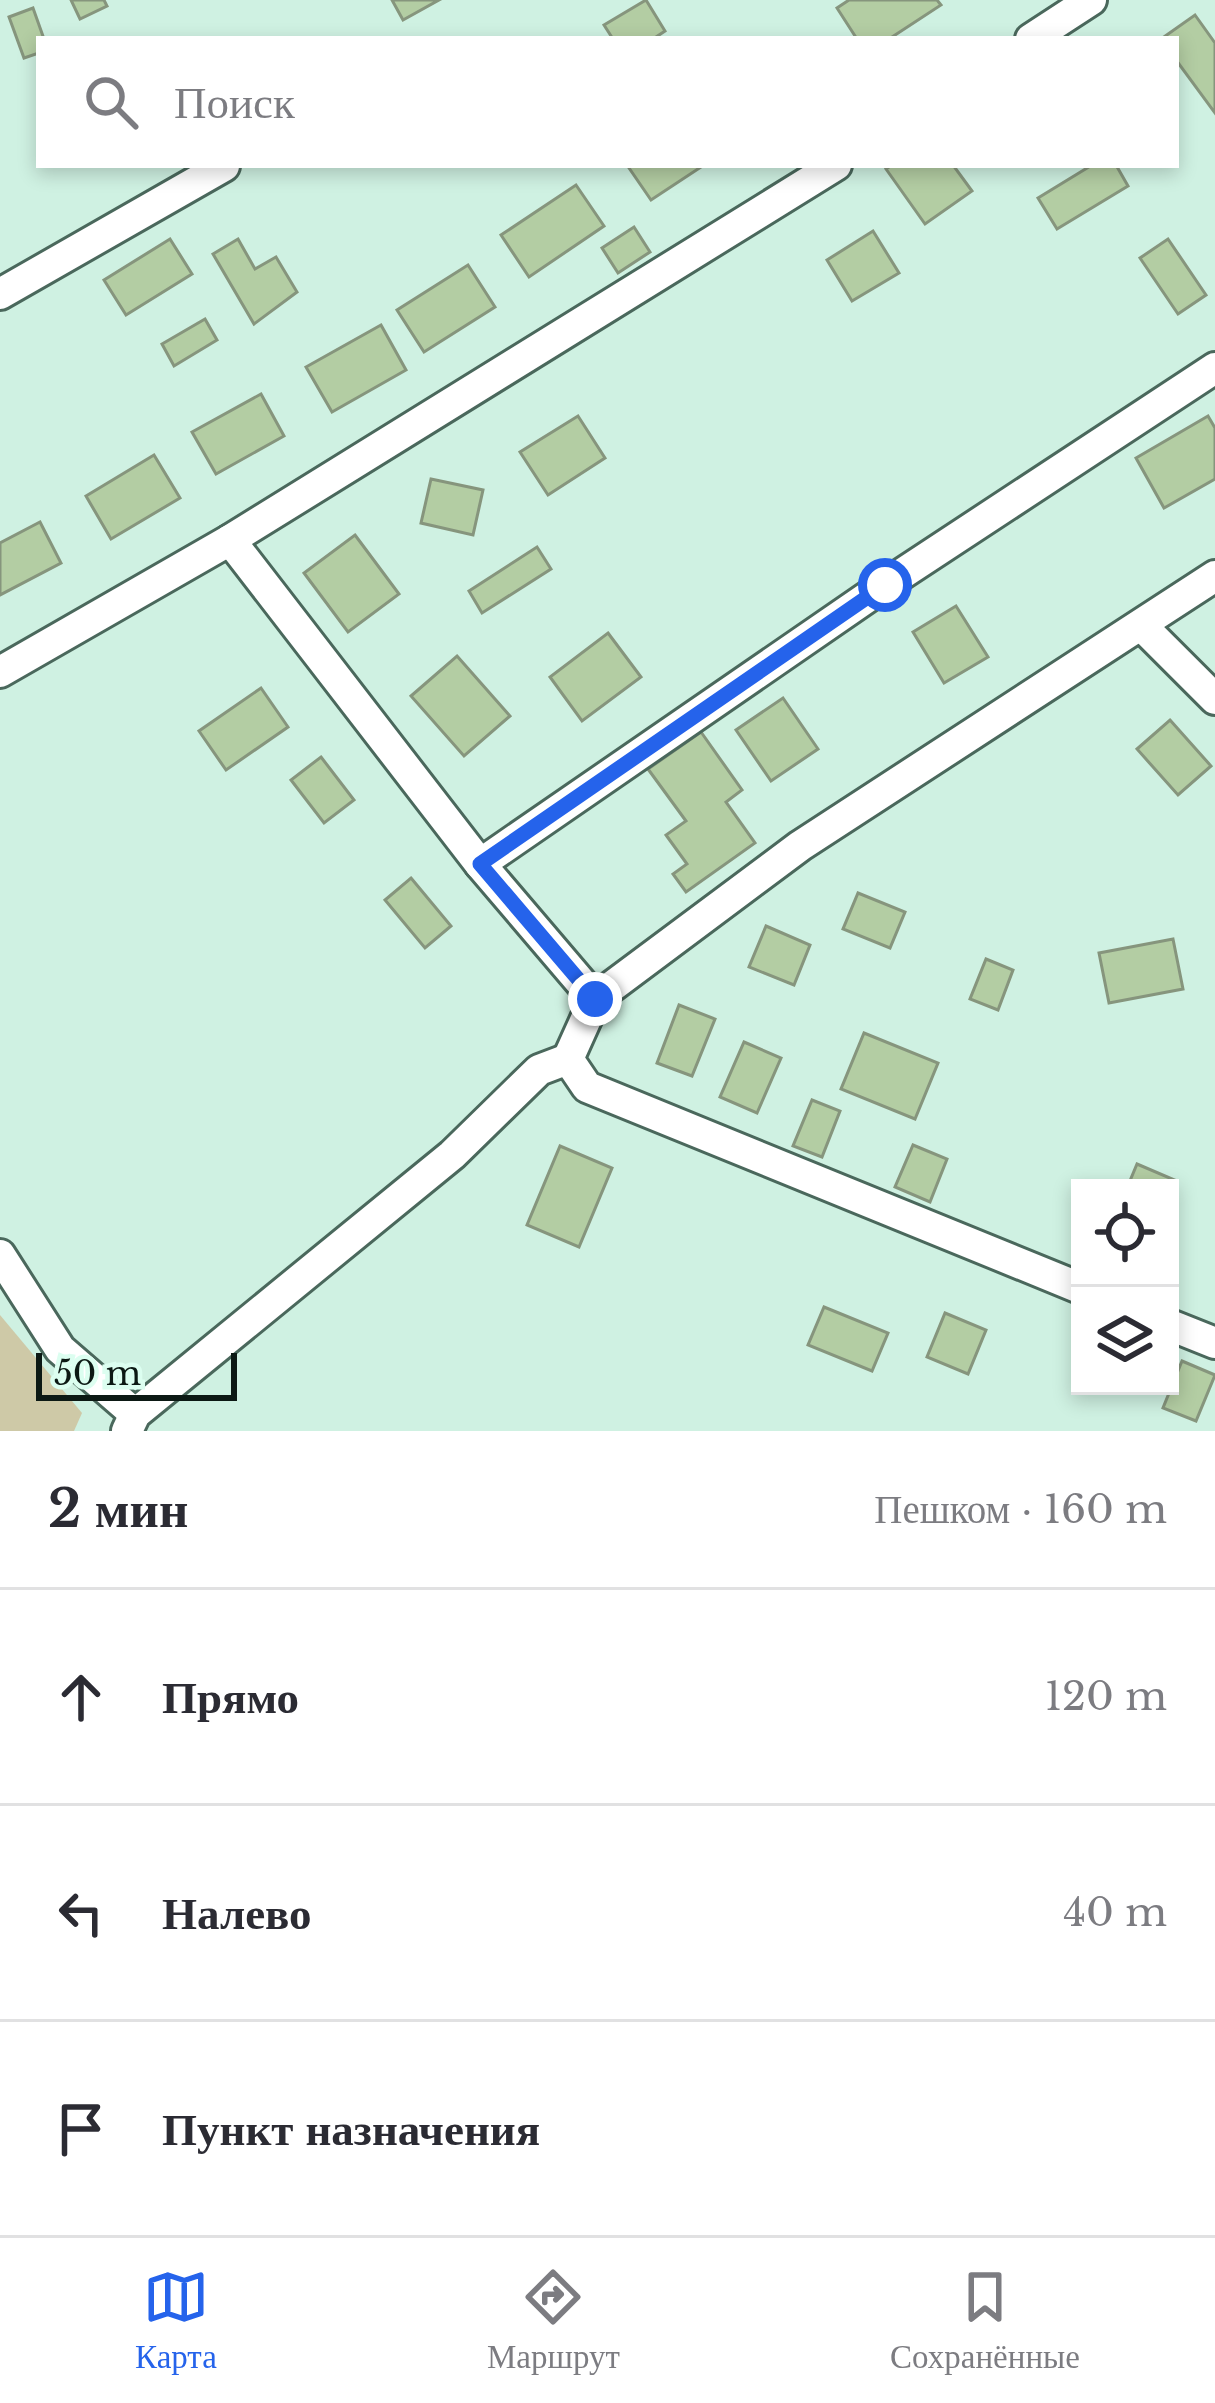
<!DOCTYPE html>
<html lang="ru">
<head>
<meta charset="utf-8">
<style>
	body { margin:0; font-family:"Libre Baskerville",serif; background:#f7f7f7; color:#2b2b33 }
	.controls { position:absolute; right:36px; bottom:36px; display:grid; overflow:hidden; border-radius:0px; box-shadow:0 6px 18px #0003 }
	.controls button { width:108px; height:108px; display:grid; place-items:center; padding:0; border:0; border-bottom:3px solid #e1e1e2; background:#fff; color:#2b2b33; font:60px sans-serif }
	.scale { position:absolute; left:36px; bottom:30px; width:201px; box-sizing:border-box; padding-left:12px; border:6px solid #0c1914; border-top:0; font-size:33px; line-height:42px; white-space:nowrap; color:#0c1914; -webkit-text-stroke:9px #dcfef0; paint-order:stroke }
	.stop { position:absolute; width:36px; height:36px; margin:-27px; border:9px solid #2563eb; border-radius:50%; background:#fff }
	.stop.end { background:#2563eb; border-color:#fff; box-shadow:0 3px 12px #0008 }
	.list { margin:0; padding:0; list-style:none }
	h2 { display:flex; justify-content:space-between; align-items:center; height:156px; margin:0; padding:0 48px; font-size:51px }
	h2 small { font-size:39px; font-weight:400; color:#7c7c81 }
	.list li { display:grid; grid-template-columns:78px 1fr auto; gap:36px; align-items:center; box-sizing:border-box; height:216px; padding:0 48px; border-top:3px solid #e1e1e2 }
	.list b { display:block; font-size:45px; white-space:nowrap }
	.list em { font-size:39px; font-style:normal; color:#7c7c81 }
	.icon { flex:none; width:66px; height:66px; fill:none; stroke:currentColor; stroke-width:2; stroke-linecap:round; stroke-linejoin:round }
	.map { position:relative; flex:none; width:1215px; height:1431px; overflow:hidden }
	.search { position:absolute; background:#fff; box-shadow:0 6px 18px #0003; left:36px; right:36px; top:36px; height:132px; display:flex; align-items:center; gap:30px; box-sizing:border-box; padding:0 42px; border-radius:0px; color:#7c7c81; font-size:45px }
	.sheet { height:804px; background:#fff }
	nav { display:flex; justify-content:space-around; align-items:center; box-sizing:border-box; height:168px; border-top:3px solid #e1e1e2; background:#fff; font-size:33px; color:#7c7c81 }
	nav a { display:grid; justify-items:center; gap:6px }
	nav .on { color:#2563eb }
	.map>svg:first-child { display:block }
	.green { fill:#cec9a7 }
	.building { fill:#b3cda3; stroke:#86957d; stroke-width:3 }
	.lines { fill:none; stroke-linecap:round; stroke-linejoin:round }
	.minor-casing { stroke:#4a685c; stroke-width:36 }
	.minor { stroke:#fff; stroke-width:30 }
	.route { stroke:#2563eb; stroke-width:15 }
</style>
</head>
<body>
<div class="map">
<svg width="1215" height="1431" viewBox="0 0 1215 1431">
	<rect width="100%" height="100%" fill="#cff1e2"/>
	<polygon class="green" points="0,1315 82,1413 74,1431 0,1431"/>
	<g class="building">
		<polygon points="71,0 104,0 107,6 80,19"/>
		<polygon points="392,0 439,0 403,20"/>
		<polygon points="646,0 665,31 653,39 613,39 604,25"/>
		<polygon points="849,0 937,0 941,5 889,39 857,39 837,8"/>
		<polygon points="33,8 44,39 39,39 39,53 24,58 9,17"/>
		<polygon points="1195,15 1215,43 1215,113 1176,60 1176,39 1161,39"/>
		<polygon points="627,165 704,165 651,200"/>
		<polygon points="892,165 953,165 972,191 925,224 886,169"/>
		<polygon points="1092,165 1116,165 1128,186 1057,229 1038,198"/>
		<polygon points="576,185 604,226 529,277 501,235"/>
		<polygon points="634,227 650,252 618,273 602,248"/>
		<polygon points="873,231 899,273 852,301 827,260"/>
		<polygon points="170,239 192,274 126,315 104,280"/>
		<polygon points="238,239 255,269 276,257 297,292 254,324 213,254"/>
		<polygon points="1168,239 1206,295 1178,314 1140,258"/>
		<polygon points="468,265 495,307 424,352 397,310"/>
		<polygon points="205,319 217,340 174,366 162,344"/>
		<polygon points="381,325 406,370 332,412 306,367"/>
		<polygon points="261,394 284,436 216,474 192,432"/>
		<polygon points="578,416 605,458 548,495 520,452"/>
		<polygon points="1208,416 1215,428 1215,479 1164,508 1136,458"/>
		<polygon points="154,455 180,498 111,539 86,496"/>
		<polygon points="431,479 483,490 473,535 421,523"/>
		<polygon points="40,522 61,563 0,595 0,543"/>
		<polygon points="355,535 399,594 348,632 304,573"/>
		<polygon points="537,547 551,569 482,613 469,591"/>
		<polygon points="956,606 988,657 944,683 913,632"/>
		<polygon points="608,633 641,677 582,721 550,677"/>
		<polygon points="457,656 510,716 464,756 411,696"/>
		<polygon points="261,688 288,727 226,770 199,731"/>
		<polygon points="783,698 818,749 771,781 736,730"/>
		<polygon points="1170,720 1211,766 1178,795 1137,749"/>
		<polygon points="701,732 742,790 726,802 755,843 686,892 673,874 687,864 666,835 686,821 648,769"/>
		<polygon points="321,757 354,800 324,823 291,780"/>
		<polygon points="411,878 451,926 425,948 385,900"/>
		<polygon points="858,893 905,912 890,948 843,929"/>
		<polygon points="766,926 810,945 794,985 749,967"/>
		<polygon points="1173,939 1183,989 1109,1003 1099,953"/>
		<polygon points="986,959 1013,970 998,1010 970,999"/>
		<polygon points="679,1005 715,1019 692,1076 657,1063"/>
		<polygon points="864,1033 938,1063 915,1119 841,1089"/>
		<polygon points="744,1042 781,1058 757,1113 720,1097"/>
		<polygon points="812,1100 840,1111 822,1157 793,1146"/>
		<polygon points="913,1145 947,1159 930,1202 895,1187"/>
		<polygon points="560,1146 612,1168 579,1247 527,1225"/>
		<polygon points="1137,1164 1177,1181 1170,1198 1170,1188 1127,1188"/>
		<polygon points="824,1307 888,1333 872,1371 808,1345"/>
		<polygon points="945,1313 986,1330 968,1374 927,1357"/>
		<polygon points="1182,1361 1215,1375 1196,1421 1163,1408"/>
	</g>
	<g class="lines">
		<defs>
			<g id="minor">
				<polyline points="1031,39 1091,0"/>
				<polyline points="0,294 224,166"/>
				<polyline points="230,540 480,864 595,999"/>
				<polyline points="1142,626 1215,699"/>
				<polyline points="0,672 230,540 836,165"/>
				<polyline points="480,864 885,585 1215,368"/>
				<polyline points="0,1255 60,1349 135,1414"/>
				<polyline points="1080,1288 587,1087 568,1059 595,999 800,846 1215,576"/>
				<polyline points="1170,1325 1215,1343"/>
				<polyline points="127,1431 135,1414 452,1155 539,1070 568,1059"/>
			</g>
		</defs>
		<use href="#minor" class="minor-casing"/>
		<use href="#minor" class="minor"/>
	</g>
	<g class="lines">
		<polyline class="route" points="595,999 480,864 885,585"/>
	</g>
</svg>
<div class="controls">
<button><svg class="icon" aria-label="locate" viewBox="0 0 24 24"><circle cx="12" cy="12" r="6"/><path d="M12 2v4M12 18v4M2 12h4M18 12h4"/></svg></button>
<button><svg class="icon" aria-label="layers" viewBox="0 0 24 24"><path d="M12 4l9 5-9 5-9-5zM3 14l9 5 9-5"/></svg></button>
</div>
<div class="scale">50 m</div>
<div class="stop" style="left:885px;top:585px"></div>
<div class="stop end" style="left:595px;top:999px"></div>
<div class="search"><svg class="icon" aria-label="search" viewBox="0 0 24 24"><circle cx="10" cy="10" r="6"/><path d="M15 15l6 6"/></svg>Поиск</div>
</div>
<section class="sheet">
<h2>2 мин<small>Пешком · 160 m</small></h2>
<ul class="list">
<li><svg class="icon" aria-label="ahead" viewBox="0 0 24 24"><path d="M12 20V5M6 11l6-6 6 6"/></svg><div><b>Прямо</b></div><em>120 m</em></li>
<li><svg class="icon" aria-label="left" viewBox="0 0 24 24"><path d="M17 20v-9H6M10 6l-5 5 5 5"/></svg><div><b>Налево</b></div><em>40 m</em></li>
<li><svg class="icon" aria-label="arrive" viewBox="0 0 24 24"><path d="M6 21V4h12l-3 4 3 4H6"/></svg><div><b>Пункт назначения</b></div></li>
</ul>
</section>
<nav>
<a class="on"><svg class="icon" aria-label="map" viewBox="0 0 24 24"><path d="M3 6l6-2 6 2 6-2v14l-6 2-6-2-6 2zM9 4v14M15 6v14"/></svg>Карта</a>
<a><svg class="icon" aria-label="directions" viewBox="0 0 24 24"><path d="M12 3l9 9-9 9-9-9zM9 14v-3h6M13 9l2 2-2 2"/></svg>Маршрут</a>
<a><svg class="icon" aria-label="saved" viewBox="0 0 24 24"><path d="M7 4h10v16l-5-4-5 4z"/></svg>Сохранённые</a>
</nav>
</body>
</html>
